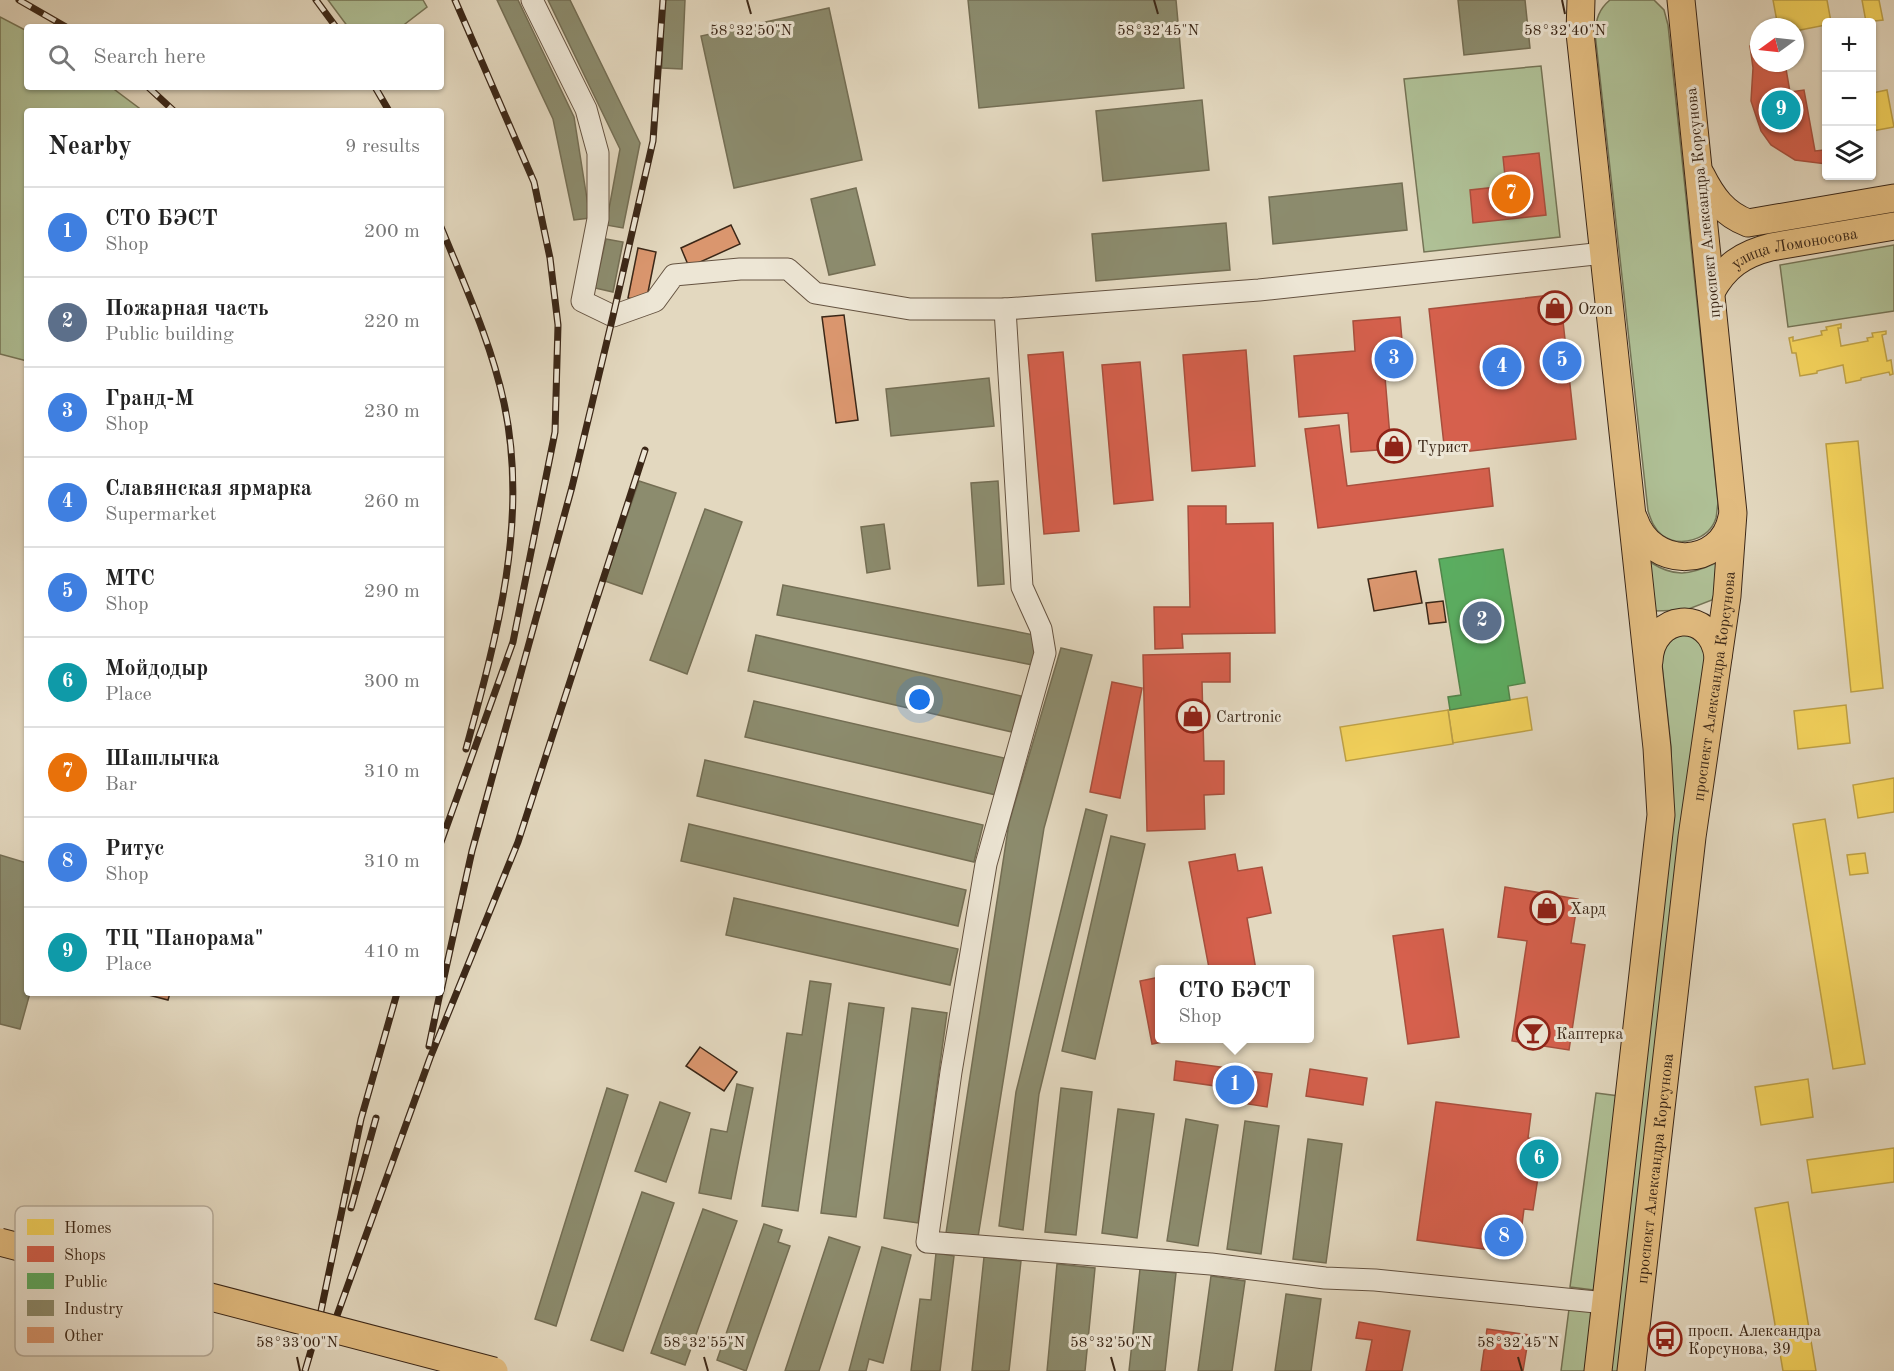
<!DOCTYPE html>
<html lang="en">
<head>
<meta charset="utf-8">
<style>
	body { margin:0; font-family:"Old Standard TT",serif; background:#f2f2f2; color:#222 }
	.controls { position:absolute; right:18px; top:18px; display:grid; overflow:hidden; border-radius:6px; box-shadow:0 2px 4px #0004 }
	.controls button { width:54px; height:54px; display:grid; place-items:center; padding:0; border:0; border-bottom:2px solid #e0e0e0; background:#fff; color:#222; font:30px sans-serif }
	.compass { position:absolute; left:1750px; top:18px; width:54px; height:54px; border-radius:50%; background:#fff; box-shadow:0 2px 4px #0004; rotate:255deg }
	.you { position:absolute; left:920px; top:700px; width:21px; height:21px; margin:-15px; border:4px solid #fff; border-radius:50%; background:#1a73e8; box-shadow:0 0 0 9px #1a73e833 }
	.badge { display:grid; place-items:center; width:39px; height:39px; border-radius:50%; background:#b45309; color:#fff; font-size:20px; font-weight:700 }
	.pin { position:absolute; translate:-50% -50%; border:3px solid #fff; box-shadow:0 2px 6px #0006 }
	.popup { position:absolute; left:1155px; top:965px; width:159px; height:78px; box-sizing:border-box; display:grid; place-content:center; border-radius:6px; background:#fff; filter:drop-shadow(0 2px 4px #0005); font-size:20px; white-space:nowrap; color:#767676 }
	.popup b { font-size:22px; color:#222 }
	.popup::after { content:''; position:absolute; left:50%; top:100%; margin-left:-12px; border:12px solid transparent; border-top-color:#fff }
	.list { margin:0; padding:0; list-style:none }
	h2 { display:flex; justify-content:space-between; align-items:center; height:78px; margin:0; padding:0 24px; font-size:26px }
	h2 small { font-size:20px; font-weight:400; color:#767676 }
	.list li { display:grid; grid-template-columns:39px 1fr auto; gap:18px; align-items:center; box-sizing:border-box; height:90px; padding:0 24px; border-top:2px solid #e0e0e0 }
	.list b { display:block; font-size:22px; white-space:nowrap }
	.list p { margin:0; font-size:20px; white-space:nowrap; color:#767676 }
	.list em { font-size:20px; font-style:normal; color:#767676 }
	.icon { flex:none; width:33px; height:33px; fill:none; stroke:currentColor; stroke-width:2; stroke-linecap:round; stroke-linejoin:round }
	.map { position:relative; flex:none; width:1894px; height:1371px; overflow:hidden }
	.search { position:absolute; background:#fff; box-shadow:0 2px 4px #0004; left:24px; top:24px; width:420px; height:66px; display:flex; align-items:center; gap:15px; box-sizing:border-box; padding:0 21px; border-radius:6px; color:#767676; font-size:22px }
	.panel { position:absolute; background:#fff; box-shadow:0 2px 4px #0004; left:24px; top:108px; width:420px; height:888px; border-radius:6px }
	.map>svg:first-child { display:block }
	.green { fill:#afc096; stroke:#757456; stroke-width:1.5 }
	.homes { fill:#f6d55c; stroke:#bea147; stroke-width:1.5 }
	.shops { fill:#d6604d; stroke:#a84f3d; stroke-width:1.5 }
	.public { fill:#5aae61; stroke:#51864b; stroke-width:1.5 }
	.industry { fill:#8c8c6e; stroke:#746e54; stroke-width:1.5 }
	.building { fill:#da966e; stroke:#3b2717; stroke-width:1.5 }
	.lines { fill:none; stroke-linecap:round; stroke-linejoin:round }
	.minor-casing { stroke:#655341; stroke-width:23 }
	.major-casing { stroke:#3b2717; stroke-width:29 }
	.minor { stroke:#ede6d5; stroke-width:21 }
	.major { stroke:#e2bc80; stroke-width:27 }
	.rail-casing { stroke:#3b2717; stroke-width:7 }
	.rail { stroke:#ede6d5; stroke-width:4.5; stroke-dasharray:14; stroke-linecap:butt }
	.major-bridge-casing { stroke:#3b2717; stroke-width:29; stroke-linecap:butt }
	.major-bridge { stroke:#e2bc80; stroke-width:27 }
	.ticks { fill:none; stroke:#3b2717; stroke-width:2 }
	.labels { text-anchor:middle; stroke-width:6; stroke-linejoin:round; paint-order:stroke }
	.street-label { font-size:16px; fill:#3b2717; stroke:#ede6d5 }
	.poi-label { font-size:16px; fill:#3b2717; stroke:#ede6d5; text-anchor:start }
	.key { fill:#ede6d5; stroke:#b8ad9c; stroke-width:1.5 }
	.key-label { font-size:16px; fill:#3b2717 }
	.ticks-label { font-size:15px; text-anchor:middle; fill:#3b2717; stroke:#ede6d5; stroke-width:6; stroke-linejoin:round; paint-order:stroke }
</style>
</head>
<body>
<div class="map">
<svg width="1894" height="1371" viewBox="0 0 1894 1371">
	<rect width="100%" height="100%" fill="#e3d8bf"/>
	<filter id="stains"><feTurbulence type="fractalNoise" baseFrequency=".00333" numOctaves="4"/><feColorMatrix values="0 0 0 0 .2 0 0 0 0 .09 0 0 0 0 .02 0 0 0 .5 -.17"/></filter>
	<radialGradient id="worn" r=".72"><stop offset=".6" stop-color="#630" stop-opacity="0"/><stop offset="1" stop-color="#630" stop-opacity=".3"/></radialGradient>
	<g class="green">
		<polygon points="328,0 423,0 427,7 401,27 348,27"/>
		<path d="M1610,0H1654L1664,10L1668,25L1718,503C1717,508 1717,513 1716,518C1709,540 1680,548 1662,535C1654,529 1651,520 1648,511L1595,33C1596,19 1599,9 1610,0Z"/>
		<polygon points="0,17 27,31 27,87 111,87 143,111 27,111 27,361 0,354"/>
		<polygon points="1541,66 1560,237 1424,252 1404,79"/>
		<polygon points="1894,245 1894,311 1788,327 1780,265"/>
		<path d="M1650,562C1675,578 1689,575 1716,563L1715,592L1712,600L1686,610L1655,611Z"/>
		<polygon points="1685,632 1706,648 1621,1371 1607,1371 1672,807 1671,747 1661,655 1663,645"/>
		<polygon points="1596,1093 1619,1096 1594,1290 1570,1287"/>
		<polygon points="1569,1309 1593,1312 1586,1371 1561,1371"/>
	</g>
	<g class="homes">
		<polygon points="1773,0 1827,0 1831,22 1826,22 1826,25 1795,31 1795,27 1778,27"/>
		<polygon points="1862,0 1879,0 1883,20 1866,22"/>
		<polygon points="1887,90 1894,127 1872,131 1872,93"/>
		<polygon points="1841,324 1841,328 1838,328 1841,346 1868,341 1867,338 1873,337 1872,333 1886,331 1886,334 1882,335 1887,361 1891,360 1893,374 1890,375 1889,372 1861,378 1861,380 1846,383 1843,365 1817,371 1817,373 1800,376 1796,353 1792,353 1789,338 1793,337 1793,341 1822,335 1821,331 1827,330 1826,327"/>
		<polygon points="1858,441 1883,688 1851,692 1826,444"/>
		<polygon points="1527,697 1532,730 1453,743 1448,710"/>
		<polygon points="1846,705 1850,743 1798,749 1794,711"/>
		<polygon points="1448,710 1453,744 1346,761 1340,727"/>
		<polygon points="1894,778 1894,812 1858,818 1853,785"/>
		<polygon points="1825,819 1865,1064 1833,1069 1793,824"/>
		<polygon points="1865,853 1868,873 1850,875 1847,855"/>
		<polygon points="1808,1079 1813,1117 1761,1125 1755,1087"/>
		<polygon points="1894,1148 1894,1182 1812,1193 1807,1160"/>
		<polygon points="1788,1202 1816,1371 1783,1371 1767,1278 1755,1208"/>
	</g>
	<g class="shops">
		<polygon points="1759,44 1759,63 1766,63 1767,66 1785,63 1790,92 1804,90 1815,151 1824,150 1826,164 1795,160 1771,145 1761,131 1751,101 1753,68 1750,46"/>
		<polygon points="1539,153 1546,215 1473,223 1470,190 1506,186 1503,157"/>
		<polygon points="1560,294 1576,439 1445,454 1429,309"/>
		<polygon points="1400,317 1405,375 1385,377 1391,449 1351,452 1348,413 1299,417 1294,356 1355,351 1353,321"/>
		<polygon points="1246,350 1255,466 1192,471 1183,355"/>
		<polygon points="1063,352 1079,531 1044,534 1028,355"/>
		<polygon points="1140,362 1153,500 1114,504 1102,365"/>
		<polygon points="1339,425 1347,486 1489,468 1493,506 1318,528 1305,429"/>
		<polygon points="1188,506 1226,506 1226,524 1273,523 1275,633 1182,634 1183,648 1155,649 1154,607 1190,607"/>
		<polygon points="1230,653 1230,682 1202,682 1204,761 1224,761 1224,794 1204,795 1205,829 1147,831 1143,655"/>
		<polygon points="1112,682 1142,688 1120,798 1090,792"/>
		<polygon points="1235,854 1238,871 1262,867 1271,913 1247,918 1256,970 1201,970 1209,968 1189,862"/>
		<polygon points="1505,887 1578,899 1571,943 1585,945 1569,1050 1512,1041 1527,941 1498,937"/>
		<polygon points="1443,929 1459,1037 1408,1044 1393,936"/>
		<polygon points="1160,977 1160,1038 1183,1038 1152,1044 1140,981"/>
		<polygon points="1176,1061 1272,1074 1267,1107 1248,1104 1250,1091 1174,1080"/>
		<polygon points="1310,1069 1367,1078 1363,1105 1306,1096"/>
		<polygon points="1436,1102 1531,1114 1528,1138 1534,1139 1530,1162 1540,1164 1533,1210 1524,1209 1521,1232 1516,1231 1513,1253 1417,1240"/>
		<polygon points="1359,1322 1410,1331 1402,1371 1366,1371 1372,1340 1356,1338"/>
		<polygon points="1487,1329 1529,1335 1523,1371 1481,1371"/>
	</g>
	<polygon class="public" points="1503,549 1525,683 1508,686 1510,700 1450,710 1448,697 1461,695 1439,559"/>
	<g class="industry">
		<polygon points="497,0 518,0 574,117 590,218 574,220 553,119"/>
		<polygon points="548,0 570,0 640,143 623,228 606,225 620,149"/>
		<polygon points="664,0 685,0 682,69 662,68"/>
		<polygon points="968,0 1176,0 1184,88 979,108"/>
		<polygon points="1458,0 1525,0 1530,48 1464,55"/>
		<polygon points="829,8 862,160 734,188 701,36"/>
		<polygon points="1202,100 1209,170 1103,181 1096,111"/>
		<polygon points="1402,183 1407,230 1273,244 1269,197"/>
		<polygon points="856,188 875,265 829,275 811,199"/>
		<polygon points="1226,223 1230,270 1096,281 1092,234"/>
		<polygon points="606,239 623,242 613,292 595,288"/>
		<polygon points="989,378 994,426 891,436 886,389"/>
		<polygon points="639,481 676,493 642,594 605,581"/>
		<polygon points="998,481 1004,584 978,586 971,483"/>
		<polygon points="705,509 742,522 687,674 650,660"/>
		<polygon points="884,524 890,569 867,573 861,527"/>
		<polygon points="783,585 1039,636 1033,665 777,615"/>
		<polygon points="756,635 1021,696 1012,732 748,671"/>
		<polygon points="1061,648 1092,655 1044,828 978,1237 946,1233 1009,823"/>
		<polygon points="754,701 1004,758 996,795 745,737"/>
		<polygon points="705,760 983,825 974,862 697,796"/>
		<polygon points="1086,809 1107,815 1039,1094 1023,1230 999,1226 1016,1092"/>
		<polygon points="689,824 966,890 958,926 681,861"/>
		<polygon points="1111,836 1145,844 1095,1059 1062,1051"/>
		<polygon points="0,855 27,863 27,993 30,993 20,1029 0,1024"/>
		<polygon points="734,898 958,949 950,985 726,935"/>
		<polygon points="810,981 831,984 798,1211 762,1206 787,1033 802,1035"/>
		<polygon points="849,1003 884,1008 856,1217 821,1213"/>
		<polygon points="912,1008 947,1013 918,1223 884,1218"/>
		<polygon points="737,1084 753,1088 731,1199 699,1193 711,1129 727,1132"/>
		<polygon points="607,1088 628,1095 556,1326 535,1319"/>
		<polygon points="1061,1088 1092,1092 1076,1235 1045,1232"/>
		<polygon points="660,1102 690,1113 666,1182 635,1171"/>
		<polygon points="1118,1109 1154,1114 1137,1238 1102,1233"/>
		<polygon points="1186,1119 1218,1125 1198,1246 1167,1241"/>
		<polygon points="1245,1121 1279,1126 1261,1254 1227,1249"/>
		<polygon points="1308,1139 1342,1144 1326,1263 1293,1259"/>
		<polygon points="642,1192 674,1203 623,1351 591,1340"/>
		<polygon points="703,1209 737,1221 685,1365 651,1353"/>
		<polygon points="764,1224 782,1230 778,1242 790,1246 746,1371 717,1360"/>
		<polygon points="829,1237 860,1247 819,1371 785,1371"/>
		<polygon points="882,1247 911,1255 883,1363 869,1359 866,1371 849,1371"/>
		<polygon points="936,1253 954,1256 940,1371 911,1371 920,1299 931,1300"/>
		<polygon points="984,1257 1021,1261 1009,1371 972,1371"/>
		<polygon points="1057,1264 1095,1268 1085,1371 1047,1371"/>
		<polygon points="1140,1269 1176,1273 1165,1371 1129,1371"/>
		<polygon points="1211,1276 1245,1281 1232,1371 1198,1371"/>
		<polygon points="1286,1294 1321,1299 1311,1371 1275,1371"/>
	</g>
	<g class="building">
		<polygon points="731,225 740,244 689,267 681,248"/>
		<polygon points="638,248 656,252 646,302 628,298"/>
		<polygon points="844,315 858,420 836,423 822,317"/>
		<polygon points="1416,571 1422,603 1374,611 1368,579"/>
		<polygon points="1443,601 1446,622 1429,624 1426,603"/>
		<polygon points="141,993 170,993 168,1000"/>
		<polygon points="700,1047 737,1072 724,1091 686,1066"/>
	</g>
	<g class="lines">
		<defs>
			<g id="minor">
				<polyline points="532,0 586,109 598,153 598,219 582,301 613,316 655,301 674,275 740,269 788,269 815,293 910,309 1005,309 1259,290 1604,253"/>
				<polyline points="1005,309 1022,587 1041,629 1045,653 986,864 951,1072 927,1242 1211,1264 1325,1278 1375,1280 1606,1303"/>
			</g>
			<g id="major">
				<polyline points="1581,0 1580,33 1657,748 1661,815 1598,1371"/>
				<path d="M1701,175C1712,197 1724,214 1748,223L1894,198"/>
				<path id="s1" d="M1711,292C1725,266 1743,254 1771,247L1894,226"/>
				<path d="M1634,519C1651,570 1722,569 1732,517"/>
				<path d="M1649,661C1651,613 1711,607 1718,656"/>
				<path id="s2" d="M1631,1371L1692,837L1727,596L1733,513L1681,0"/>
			</g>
		</defs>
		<use href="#minor" class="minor-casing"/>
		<use href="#major" class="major-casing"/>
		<use href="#minor" class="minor"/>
		<use href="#major" class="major"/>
		<defs>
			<g id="rail">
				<polyline points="19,0 66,27"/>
				<polyline points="316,0 336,27"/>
				<polyline points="148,87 174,111"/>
				<polyline points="375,87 389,111"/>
				<path d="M441,227C464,284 491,342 504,403C529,520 497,636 466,749"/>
				<polyline points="441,842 513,642 555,432 558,325 550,258 534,182 455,0"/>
				<polyline points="441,991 472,851 572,487 613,316 653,141 663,0"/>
				<polyline points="429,1046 440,993"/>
				<polyline points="351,1208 376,1118"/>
				<polyline points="331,1332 430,1058 518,842 645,450"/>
				<polyline points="305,1371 317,1330 361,1119 397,993"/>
			</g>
		</defs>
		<use href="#rail" class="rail-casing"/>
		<use href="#rail" class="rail"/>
		<defs>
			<polyline id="major-bridge" points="0,1242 494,1371"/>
		</defs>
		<use href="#major-bridge" class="major-bridge-casing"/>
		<use href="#major-bridge" class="major-bridge"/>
	</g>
	<path class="ticks" d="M747,0L751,14M1154,0L1158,14M1562,0L1565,14M297,1357L300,1371M704,1357L708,1371M1111,1357L1115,1371M1518,1357L1522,1371"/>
	<defs>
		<symbol id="shop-ring" viewBox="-11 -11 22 22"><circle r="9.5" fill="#ede6d5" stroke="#8f2418" stroke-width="1.5"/><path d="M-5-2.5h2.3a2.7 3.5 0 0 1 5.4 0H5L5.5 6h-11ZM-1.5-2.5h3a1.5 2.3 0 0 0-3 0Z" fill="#8f2418"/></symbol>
		<symbol id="bar-ring" viewBox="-11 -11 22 22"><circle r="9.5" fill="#ede6d5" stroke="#8f2418" stroke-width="1.5"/><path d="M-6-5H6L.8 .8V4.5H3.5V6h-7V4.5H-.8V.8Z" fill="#8f2418"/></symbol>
		<symbol id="bus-ring" viewBox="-11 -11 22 22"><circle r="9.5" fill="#ede6d5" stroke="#8f2418" stroke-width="1.5"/><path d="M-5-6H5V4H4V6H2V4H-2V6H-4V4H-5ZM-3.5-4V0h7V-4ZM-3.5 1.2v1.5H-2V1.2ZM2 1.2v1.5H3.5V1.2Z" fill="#8f2418"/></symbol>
	</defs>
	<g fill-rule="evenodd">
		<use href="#shop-ring" x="1536" y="289" width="38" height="38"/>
		<use href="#shop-ring" x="1375" y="427" width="38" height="38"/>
		<use href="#shop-ring" x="1174" y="697" width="38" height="38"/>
		<use href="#shop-ring" x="1528" y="889" width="38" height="38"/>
		<use href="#bar-ring" x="1514" y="1014" width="38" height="38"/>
		<use href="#bus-ring" x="1646" y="1320" width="38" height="38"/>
	</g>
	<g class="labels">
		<g class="street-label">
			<text transform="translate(1702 203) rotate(-96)" y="6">проспект Александра Корсунова</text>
			<text dy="6" stroke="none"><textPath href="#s1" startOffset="100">улица Ломоносова</textPath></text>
			<text dy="6" stroke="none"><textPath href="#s2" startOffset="690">проспект Александра Корсунова</textPath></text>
			<text dy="6" stroke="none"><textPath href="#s2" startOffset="204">проспект Александра Корсунова</textPath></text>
		</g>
		<g class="poi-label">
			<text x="1578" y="314">Ozon</text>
			<text x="1417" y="452">Турист</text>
			<text x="1216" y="722">Cartronic</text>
			<text x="1570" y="914">Хард</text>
			<text x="1556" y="1039">Каптерка</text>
			<text x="1688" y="1336">просп. Александра<tspan x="1688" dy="18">Корсунова, 39</tspan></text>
		</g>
	</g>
	<rect x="15" y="1206" width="198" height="150" rx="9" class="key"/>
	<rect x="27" y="1219" width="27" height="16" fill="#f6d55c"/>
	<rect x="27" y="1246" width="27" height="16" fill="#d6604d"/>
	<rect x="27" y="1273" width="27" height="16" fill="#5aae61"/>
	<rect x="27" y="1300" width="27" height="16" fill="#8c8c6e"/>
	<rect x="27" y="1327" width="27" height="16" fill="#da966e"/>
	<g class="key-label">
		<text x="64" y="1233">Homes</text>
		<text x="64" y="1260">Shops</text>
		<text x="64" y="1287">Public</text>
		<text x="64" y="1314">Industry</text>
		<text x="64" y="1341">Other</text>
	</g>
	<g class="ticks-label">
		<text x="751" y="35">58°32'50"N</text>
		<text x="1158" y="35">58°32'45"N</text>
		<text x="1565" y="35">58°32'40"N</text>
		<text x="297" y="1347">58°33'00"N</text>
		<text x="704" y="1347">58°32'55"N</text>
		<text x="1111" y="1347">58°32'50"N</text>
		<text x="1518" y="1347">58°32'45"N</text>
	</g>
	<rect width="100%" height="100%" filter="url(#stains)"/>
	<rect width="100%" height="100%" fill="url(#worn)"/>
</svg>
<div class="controls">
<button>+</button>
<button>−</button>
<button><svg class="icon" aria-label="layers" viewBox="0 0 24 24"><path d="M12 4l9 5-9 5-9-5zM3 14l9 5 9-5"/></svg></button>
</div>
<svg class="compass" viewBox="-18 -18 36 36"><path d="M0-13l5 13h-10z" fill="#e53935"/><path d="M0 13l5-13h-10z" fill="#767676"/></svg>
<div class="you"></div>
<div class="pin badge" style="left:1235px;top:1085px;background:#3f7fe0">1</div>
<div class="popup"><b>СТО БЭСТ</b>Shop</div>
<div class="pin badge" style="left:1482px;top:621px;background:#5c6f8a">2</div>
<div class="pin badge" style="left:1394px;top:359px;background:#3f7fe0">3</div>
<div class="pin badge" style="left:1502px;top:367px;background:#3f7fe0">4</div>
<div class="pin badge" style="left:1562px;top:361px;background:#3f7fe0">5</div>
<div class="pin badge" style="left:1539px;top:1159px;background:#0f9aa8">6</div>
<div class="pin badge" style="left:1511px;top:194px;background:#e8710a">7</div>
<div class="pin badge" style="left:1504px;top:1237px;background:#3f7fe0">8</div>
<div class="pin badge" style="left:1781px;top:110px;background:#0f9aa8">9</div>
<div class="search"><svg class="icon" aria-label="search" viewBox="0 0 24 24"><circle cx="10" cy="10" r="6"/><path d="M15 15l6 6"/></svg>Search here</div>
<section class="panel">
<h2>Nearby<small>9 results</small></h2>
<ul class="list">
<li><span class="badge" style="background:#3f7fe0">1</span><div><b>СТО БЭСТ</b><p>Shop</p></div><em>200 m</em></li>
<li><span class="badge" style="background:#5c6f8a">2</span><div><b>Пожарная часть</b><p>Public building</p></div><em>220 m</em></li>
<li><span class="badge" style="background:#3f7fe0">3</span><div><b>Гранд-М</b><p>Shop</p></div><em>230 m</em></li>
<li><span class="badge" style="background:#3f7fe0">4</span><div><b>Славянская ярмарка</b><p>Supermarket</p></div><em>260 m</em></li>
<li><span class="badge" style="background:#3f7fe0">5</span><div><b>МТС</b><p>Shop</p></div><em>290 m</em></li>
<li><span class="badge" style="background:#0f9aa8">6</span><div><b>Мойдодыр</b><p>Place</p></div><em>300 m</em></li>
<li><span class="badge" style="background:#e8710a">7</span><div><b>Шашлычка</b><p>Bar</p></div><em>310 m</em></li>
<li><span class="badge" style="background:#3f7fe0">8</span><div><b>Ритус</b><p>Shop</p></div><em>310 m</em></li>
<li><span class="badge" style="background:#0f9aa8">9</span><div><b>ТЦ &quot;Панорама&quot;</b><p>Place</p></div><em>410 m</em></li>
</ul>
</section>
</div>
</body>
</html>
